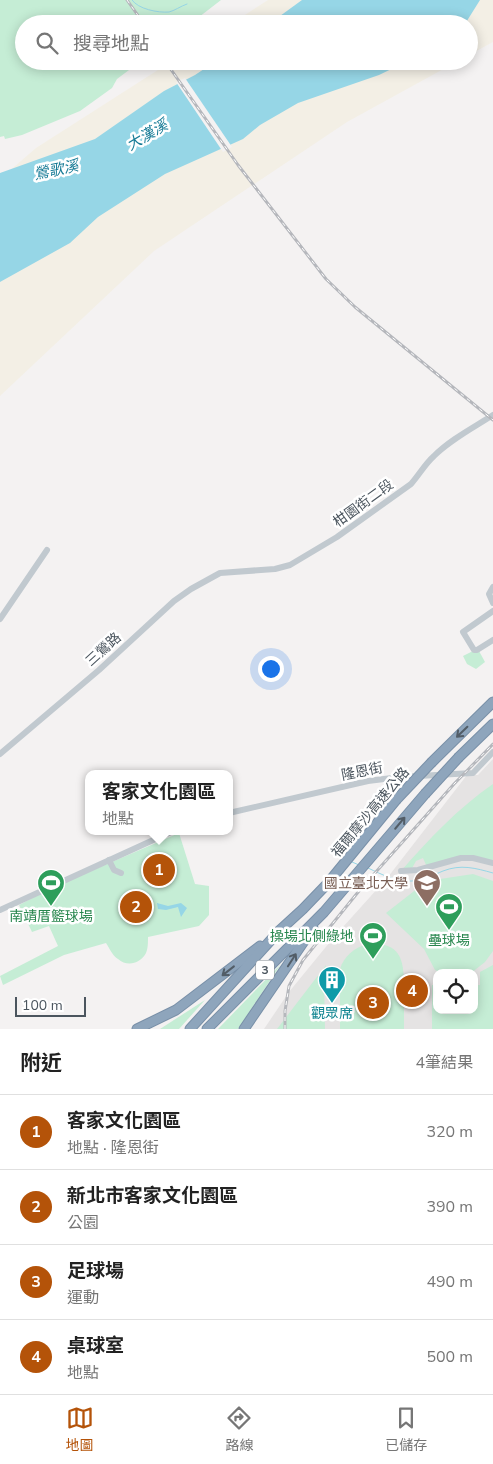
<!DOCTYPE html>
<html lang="zh-TW">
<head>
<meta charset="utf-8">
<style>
	body { margin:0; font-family:"Nunito Sans","Noto Sans TC",sans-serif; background:#f2f2f2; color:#222 }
	.controls { position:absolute; right:15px; bottom:15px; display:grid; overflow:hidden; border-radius:10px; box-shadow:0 2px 12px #0003 }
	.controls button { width:45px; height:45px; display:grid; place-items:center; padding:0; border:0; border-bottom:1px solid #e0e0e0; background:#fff; color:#222; font:25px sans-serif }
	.scale { position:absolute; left:15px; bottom:12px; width:71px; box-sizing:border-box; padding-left:5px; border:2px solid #4b555e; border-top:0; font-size:14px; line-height:18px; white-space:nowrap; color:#4b555e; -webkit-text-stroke:4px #fff; paint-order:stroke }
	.you { position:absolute; left:270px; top:668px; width:18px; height:18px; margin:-12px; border:4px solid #fff; border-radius:50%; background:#1a73e8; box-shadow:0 0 0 8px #1a73e833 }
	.badge { display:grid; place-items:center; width:32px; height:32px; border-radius:50%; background:#b45309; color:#fff; font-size:16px; font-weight:700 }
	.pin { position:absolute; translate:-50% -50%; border:2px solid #fff; box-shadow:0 1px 5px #0006 }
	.popup { position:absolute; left:85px; top:770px; width:148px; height:65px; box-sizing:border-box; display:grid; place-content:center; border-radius:10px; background:#fff; filter:drop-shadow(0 1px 4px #0005); font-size:16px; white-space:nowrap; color:#767676 }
	.popup b { font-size:19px; color:#222 }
	.popup::after { content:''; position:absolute; left:50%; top:100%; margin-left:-10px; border:10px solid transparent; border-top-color:#fff }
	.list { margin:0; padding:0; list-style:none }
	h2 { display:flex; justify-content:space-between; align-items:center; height:65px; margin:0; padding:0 20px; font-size:21px }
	h2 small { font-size:16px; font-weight:400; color:#767676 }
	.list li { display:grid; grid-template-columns:32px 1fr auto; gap:15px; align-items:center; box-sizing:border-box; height:75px; padding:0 20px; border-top:1px solid #e0e0e0 }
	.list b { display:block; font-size:19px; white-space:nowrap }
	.list p { margin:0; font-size:16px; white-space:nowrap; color:#767676 }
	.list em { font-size:16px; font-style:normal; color:#767676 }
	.icon { flex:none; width:28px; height:28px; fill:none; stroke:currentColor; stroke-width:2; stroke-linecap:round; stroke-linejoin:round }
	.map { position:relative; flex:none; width:493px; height:1029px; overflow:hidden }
	.search { position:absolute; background:#fff; box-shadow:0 2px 12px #0003; left:15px; right:15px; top:15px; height:55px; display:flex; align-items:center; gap:12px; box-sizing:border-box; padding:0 18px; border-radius:28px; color:#767676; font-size:19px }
	.sheet { height:365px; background:#fff }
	nav { display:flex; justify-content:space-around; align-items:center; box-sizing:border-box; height:70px; border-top:1px solid #e0e0e0; background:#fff; font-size:14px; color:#767676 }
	nav a { display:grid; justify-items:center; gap:2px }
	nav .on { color:#b45309 }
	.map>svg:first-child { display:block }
	.education { fill:#e5e3e3; fill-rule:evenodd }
	.green { fill:#c5edd5 }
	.sand { fill:#f3efe5 }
	.water { fill:#96d6e6 }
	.pier { fill:#f4f2f2 }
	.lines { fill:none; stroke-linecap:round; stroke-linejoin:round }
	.stream { stroke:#96d6e6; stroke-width:1 }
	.highway-casing { stroke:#7990a8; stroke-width:11 }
	.minor { stroke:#c1c9cf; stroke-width:6 }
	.highway { stroke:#8ea5bc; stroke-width:9 }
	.rail-casing { stroke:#b5b7bc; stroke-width:3 }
	.rail { stroke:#fff; stroke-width:1; stroke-dasharray:4; stroke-linecap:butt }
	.highway-bridge-casing { stroke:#7990a8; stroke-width:11; stroke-linecap:butt }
	.highway-bridge { stroke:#8ea5bc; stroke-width:9 }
	.oneway { stroke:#525d67 }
	.labels { text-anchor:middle; stroke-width:5; stroke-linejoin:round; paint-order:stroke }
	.shield { fill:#fff; stroke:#81888e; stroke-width:1 }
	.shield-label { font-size:12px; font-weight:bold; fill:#4b555e }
	.street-label { font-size:14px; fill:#4b555e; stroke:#fff }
	.education-label { font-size:14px; fill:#785e54; stroke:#fff; text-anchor:end }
	.leisure-label { font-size:14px; fill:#27864d; stroke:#fff }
	.culture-label { font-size:14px; fill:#0d838f; stroke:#fff }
	.water-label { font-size:15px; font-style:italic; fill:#177b96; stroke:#fff }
</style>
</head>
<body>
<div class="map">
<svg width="493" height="1029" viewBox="0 0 493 1029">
	<rect width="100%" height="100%" fill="#f4f2f2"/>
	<path class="education" d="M493,759V1029H264L289,992L334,937L388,877L467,775H478ZM437,973H474V1010H437Z"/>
	<g class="green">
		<polygon points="0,0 221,0 190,24 24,24 24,61 141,61 117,79 112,88 80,111 22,135 5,139 4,136 0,137"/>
		<polygon points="473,651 479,651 485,662 476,669 467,664 463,656"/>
		<path d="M493,784V863L473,858L427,867L423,858L416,861L411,870L401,871C429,839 457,809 493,784Z"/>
		<path d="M179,833L195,884L209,886V915L199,926L148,937C148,942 148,949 146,953C140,964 127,967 118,959C112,955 110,949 106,943L64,955L3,985L0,976L58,946L49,926L32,932L19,905L54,887Z"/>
		<polygon points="473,874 493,881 493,951 485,962 471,973 442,973 435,970 424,949 386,913 418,888 440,879"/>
		<path d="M367,944C402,941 404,961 404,989C404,1003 404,1016 404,1029H340V969C344,956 354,948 367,944Z"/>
		<polygon points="281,964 238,1029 218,1029"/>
		<polygon points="326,965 324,978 325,1029 277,1029"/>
		<polygon points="493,965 493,1029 432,1029 432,985 437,985 437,1010 474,1010 474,985 480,985 480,972"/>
		<polygon points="205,1000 179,1029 160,1029"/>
	</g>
	<g class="sand">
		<polygon points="268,0 493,0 493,42 469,55 469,24 231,24"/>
		<polygon points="172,61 458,61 347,122 154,251 0,396 0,179 36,148"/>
	</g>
	<g class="water">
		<polygon points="302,0 480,0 465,24 269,24"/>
		<polygon points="216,61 408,61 379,75 298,103 260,125 243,139 165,174 98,217 70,243 0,282 0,173 95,139 164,91 195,75"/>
		<polygon points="157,903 168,906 181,903 187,908 181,917 178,907 166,910 158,909"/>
	</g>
	<polygon class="pier" points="185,78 232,147 223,152 176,82"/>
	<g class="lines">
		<g class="stream">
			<path d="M132,0C138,9 158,13 169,12C174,11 181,6 187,4"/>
			<polyline points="352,862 359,865"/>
			<path d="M368,868C383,875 396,882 413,881C424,881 433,875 443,871C461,864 475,868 493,873"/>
		</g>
		<defs>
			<g id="highway">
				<polyline points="459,757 493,724"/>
				<polyline points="432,762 493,702"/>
				<polyline points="137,1029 176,1010 260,946"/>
				<polyline points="190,1029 280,930 303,909 328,883 396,800"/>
				<polyline points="207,1029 324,912 425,794"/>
				<polyline points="244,1029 313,928"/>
			</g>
		</defs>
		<use href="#highway" class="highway-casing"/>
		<g class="minor">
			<polyline points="493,587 489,594 493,603"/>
			<polyline points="493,611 463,632 474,650 477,650 493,640"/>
			<polyline points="0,619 47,550"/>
			<path d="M0,754L99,670L174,601L191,589L220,573L275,569L290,565L337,537L411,484C419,475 425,464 434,456C451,439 473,428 493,415"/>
			<polyline points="229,813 368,781 400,777 473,773 493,752"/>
			<polyline points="109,860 114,870 121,873"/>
			<polyline points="401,871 418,870 461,858 473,858 493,863"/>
			<polyline points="0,910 173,831"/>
		</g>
		<use href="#highway" class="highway"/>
		<defs>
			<g id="rail">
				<polyline points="127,0 144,24"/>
				<polyline points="165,61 238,165 326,279 355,307 493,420"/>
				<polyline points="285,1029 285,1011 289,986 303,960 359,891 454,784 493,744"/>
			</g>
		</defs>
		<use href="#rail" class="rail-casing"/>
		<use href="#rail" class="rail"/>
		<defs>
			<g id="highway-bridge">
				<polyline points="425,794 459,757"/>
				<polyline points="396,800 432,762"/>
			</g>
		</defs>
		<use href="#highway-bridge" class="highway-bridge-casing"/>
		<use href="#highway-bridge" class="highway-bridge"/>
	</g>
	<defs><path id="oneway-shaft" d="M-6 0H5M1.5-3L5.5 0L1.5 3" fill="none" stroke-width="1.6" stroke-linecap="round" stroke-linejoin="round" transform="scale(1.25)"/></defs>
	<g class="oneway">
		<use href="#oneway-shaft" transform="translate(462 732) rotate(136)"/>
		<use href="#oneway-shaft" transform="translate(400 823) rotate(-50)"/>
		<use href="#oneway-shaft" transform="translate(292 960) rotate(-57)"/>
		<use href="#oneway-shaft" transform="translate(228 971) rotate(142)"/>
	</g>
	<defs>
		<symbol id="stadium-pin" viewBox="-11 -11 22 30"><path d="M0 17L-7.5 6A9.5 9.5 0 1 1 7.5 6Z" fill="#2e9e5b" stroke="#fff"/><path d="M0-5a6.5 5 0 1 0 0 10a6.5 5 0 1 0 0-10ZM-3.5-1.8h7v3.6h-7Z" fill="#fff"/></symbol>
		<symbol id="university-pin" viewBox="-11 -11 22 30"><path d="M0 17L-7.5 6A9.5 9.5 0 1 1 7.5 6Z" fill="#8d6e63" stroke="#fff"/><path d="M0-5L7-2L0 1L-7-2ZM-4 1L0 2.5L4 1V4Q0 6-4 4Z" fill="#fff"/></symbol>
		<symbol id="building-pin" viewBox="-11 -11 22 30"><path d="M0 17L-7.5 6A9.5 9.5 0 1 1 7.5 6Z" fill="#0f9aa8" stroke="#fff"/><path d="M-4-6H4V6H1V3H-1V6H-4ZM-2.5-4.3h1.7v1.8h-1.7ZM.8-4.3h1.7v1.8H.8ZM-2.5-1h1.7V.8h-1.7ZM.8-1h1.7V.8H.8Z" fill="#fff"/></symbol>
	</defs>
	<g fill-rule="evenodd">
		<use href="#stadium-pin" x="35" y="867" width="32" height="43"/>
		<use href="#university-pin" x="411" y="867" width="32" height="43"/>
		<use href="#stadium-pin" x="433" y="891" width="32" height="43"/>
		<use href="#stadium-pin" x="357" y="920" width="32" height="43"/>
		<use href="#building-pin" x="316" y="964" width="32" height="43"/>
	</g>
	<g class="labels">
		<rect class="shield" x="256" y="960.5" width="18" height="19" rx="4"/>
		<g class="shield-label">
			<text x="265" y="974">3</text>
		</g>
		<g class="street-label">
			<text transform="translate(363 503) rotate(-36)" y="5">柑園街二段</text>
			<text transform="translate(103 649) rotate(-42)" y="5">三鶯路</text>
			<text transform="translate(362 771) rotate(-11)" y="5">隆恩街</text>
			<text transform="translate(370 812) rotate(-50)" y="5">福爾摩沙高速公路</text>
		</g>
		<g class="education-label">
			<text x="408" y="888">國立臺北大學</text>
		</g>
		<g class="leisure-label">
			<text x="51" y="921">南靖厝籃球場</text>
			<text x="354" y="941" text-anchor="end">操場北側綠地</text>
			<text x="449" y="945">壘球場</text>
		</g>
		<g class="culture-label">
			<text x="332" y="1018">觀眾席</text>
		</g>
		<g class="water-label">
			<text transform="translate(147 135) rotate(-31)" y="5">大漢溪</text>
			<text transform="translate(56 170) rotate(-12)" y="5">鶯歌溪</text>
		</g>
	</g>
</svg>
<div class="controls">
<button><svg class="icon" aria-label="locate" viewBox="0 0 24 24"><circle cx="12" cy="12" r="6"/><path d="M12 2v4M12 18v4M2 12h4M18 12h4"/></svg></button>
</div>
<div class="scale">100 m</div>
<div class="you"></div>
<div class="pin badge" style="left:159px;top:870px">1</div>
<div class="popup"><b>客家文化園區</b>地點</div>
<div class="pin badge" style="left:136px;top:907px">2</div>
<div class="pin badge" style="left:373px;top:1003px">3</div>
<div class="pin badge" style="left:412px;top:991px">4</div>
<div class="search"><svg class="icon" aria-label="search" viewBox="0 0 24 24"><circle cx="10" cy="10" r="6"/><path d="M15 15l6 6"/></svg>搜尋地點</div>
</div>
<section class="sheet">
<h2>附近<small>4筆結果</small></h2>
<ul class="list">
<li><span class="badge">1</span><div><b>客家文化園區</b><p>地點 · 隆恩街</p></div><em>320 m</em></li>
<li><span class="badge">2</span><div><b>新北市客家文化園區</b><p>公園</p></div><em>390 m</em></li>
<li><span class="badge">3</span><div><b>足球場</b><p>運動</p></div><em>490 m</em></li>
<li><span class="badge">4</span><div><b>桌球室</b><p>地點</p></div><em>500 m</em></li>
</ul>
</section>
<nav>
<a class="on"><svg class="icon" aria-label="map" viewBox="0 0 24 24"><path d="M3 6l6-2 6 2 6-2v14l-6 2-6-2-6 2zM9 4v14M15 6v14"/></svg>地圖</a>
<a><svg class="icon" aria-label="directions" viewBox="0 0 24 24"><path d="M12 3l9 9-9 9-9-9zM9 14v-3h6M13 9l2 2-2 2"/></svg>路線</a>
<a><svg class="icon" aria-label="saved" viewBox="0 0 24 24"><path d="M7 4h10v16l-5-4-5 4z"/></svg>已儲存</a>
</nav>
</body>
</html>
